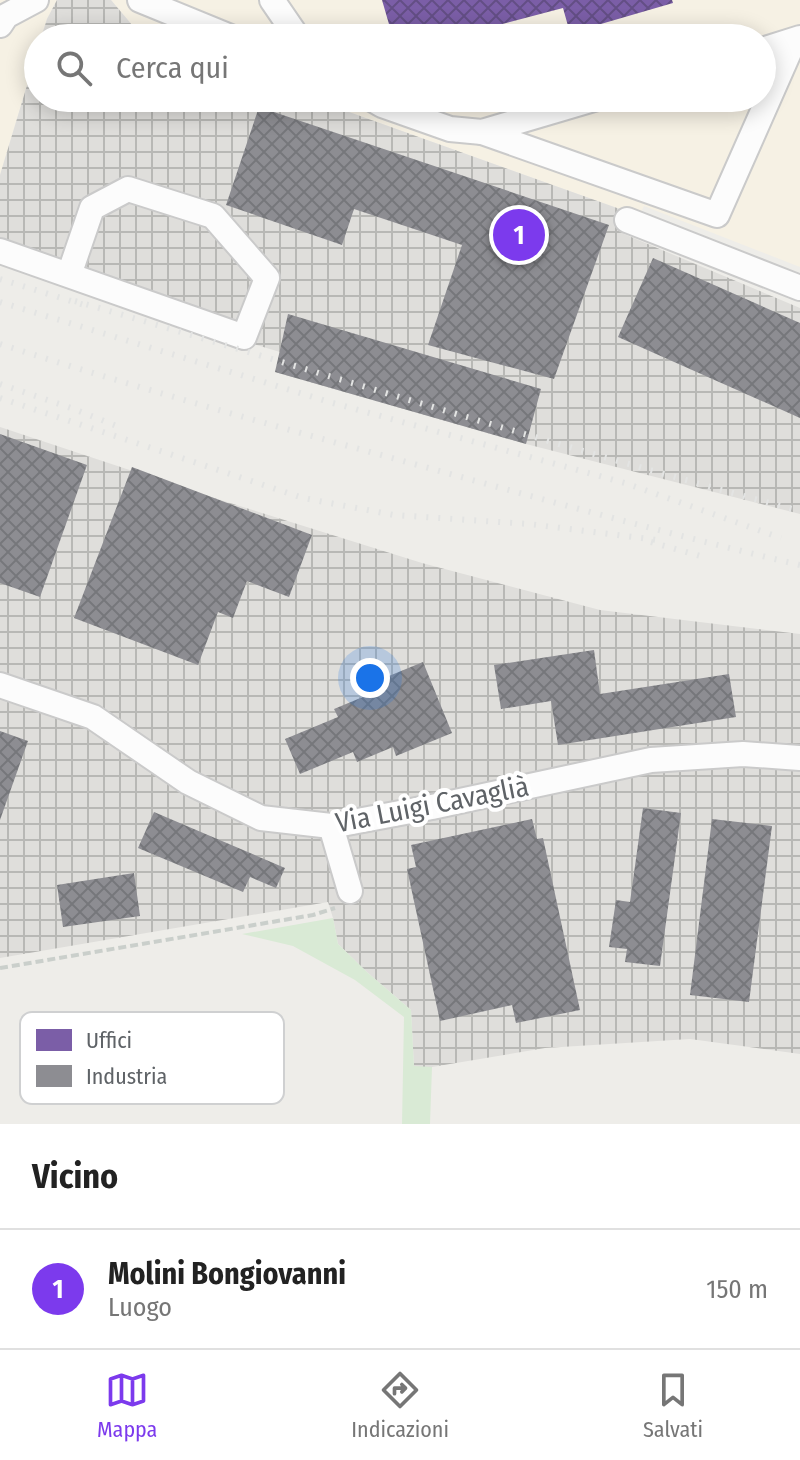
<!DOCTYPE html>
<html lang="it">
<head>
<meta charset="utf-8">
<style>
	body { margin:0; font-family:"Fira Sans Condensed",sans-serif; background:#f6f6f6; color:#222 }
	.you { position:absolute; left:370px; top:678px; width:28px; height:28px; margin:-20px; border:6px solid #fff; border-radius:50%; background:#1a73e8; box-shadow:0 0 0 12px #1a73e833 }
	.badge { display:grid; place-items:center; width:52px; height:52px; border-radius:50%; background:#7c3aed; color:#fff; font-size:26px; font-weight:700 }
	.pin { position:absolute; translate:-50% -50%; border:4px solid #fff; box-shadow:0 2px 8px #0006 }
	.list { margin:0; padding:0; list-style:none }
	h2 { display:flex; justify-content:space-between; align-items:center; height:104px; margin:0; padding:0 32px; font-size:34px }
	h2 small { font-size:26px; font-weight:400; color:#767676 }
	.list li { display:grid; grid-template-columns:52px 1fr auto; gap:24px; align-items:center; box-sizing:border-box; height:120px; padding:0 32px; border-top:2px solid #e0e0e0 }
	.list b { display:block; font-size:30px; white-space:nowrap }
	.list p { margin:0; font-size:26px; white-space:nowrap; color:#767676 }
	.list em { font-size:26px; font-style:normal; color:#767676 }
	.icon { flex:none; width:44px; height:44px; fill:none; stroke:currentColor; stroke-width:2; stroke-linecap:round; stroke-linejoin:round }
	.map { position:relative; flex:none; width:800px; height:1124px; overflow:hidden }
	.search { position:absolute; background:#fff; box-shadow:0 4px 20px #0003; left:24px; right:24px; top:24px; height:88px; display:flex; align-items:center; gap:20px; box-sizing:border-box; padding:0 28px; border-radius:44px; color:#767676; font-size:30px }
	.sheet { height:224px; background:#fff }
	nav { display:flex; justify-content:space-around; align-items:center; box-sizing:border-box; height:112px; border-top:2px solid #e0e0e0; background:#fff; font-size:22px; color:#767676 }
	nav a { display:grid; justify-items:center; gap:4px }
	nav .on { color:#7c3aed }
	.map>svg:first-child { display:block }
	.commercial { fill:#f6f1e4 }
	.industrial { fill:url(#industrial-grid) }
	.green { fill:#d9ead5 }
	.offices { fill:url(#offices-cross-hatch) }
	.industry { fill:url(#industry-cross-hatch) }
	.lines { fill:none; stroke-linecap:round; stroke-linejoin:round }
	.minor-casing { stroke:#cacaca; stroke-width:28 }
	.path { stroke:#cacfcb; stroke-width:4; stroke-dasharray:8 4; stroke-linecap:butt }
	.minor { stroke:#fcfcfc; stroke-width:24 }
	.rail { stroke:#e3e4e3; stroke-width:6; stroke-dasharray:2 10; stroke-linecap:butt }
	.labels { text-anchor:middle; stroke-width:8; stroke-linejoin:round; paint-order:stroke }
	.street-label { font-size:28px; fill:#5f6367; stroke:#fff }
	.key { fill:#fff; stroke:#cfd0d1; stroke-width:2 }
	.key-label { font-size:22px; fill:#5f6367 }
</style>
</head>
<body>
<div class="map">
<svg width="800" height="1124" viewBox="0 0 800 1124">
	<defs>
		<pattern id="industrial-grid" width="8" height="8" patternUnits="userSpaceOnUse" patternTransform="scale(2)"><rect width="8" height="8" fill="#dfdedb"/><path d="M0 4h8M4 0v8" fill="none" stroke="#b8b8b5"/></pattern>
		<pattern id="offices-cross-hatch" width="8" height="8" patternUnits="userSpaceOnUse" patternTransform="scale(2)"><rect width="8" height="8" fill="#7b5ea7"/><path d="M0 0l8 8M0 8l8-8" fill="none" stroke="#634e85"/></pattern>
		<pattern id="industry-cross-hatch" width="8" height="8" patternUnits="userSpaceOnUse" patternTransform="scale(2)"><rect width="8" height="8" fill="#8d8d92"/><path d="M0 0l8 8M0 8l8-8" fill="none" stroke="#76777b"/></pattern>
	</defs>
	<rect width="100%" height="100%" fill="#eeede9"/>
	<g class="commercial">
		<polygon points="0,0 57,0 47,19 41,38 38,38 38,49 0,175"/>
		<polygon points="111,0 800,0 800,267 644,206 639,216 310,98 762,98 762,38 143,38"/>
	</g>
	<g class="industrial">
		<polygon points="57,0 111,0 143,38 41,38 47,19"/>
		<polygon points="38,49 38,98 310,98 631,213 624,234 800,308 800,514 526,444 275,372 280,352 141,310 0,262 0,175"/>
		<polygon points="0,427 211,497 422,563 600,610 800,634 800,1054 690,1039 545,1048 432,1067 414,1067 411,1010 368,973 338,944 333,918 328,902 0,958"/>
	</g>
	<polygon class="green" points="333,918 338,944 368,973 411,1010 414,1066 432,1067 430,1124 402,1124 404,1017 355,980 293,946 242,934"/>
	<polygon class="offices" points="382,0 672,0 673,3 570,33 563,8 491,27 495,38 393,38"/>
	<g class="industry">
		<polygon points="259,107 609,225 554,379 428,345 462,245 354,209 342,245 226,205"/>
		<polygon points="653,258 800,323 800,418 618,337"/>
		<polygon points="288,314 541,389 526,444 275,372"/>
		<polygon points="0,434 87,465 40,597 0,583"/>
		<polygon points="132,467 312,535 289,597 247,581 233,618 218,612 198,665 74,618"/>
		<polygon points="594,650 600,694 729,674 736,717 558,745 551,701 501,709 494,665"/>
		<polygon points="423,662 452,733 396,756 393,747 357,762 353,752 300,774 285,739 338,717 334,709 370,694 367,685"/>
		<polygon points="0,731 28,741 0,820"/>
		<polygon points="643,808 681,813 660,966 625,962 627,949 609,947 616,900 630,902"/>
		<polygon points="154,812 285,868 276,888 250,877 243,892 138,848"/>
		<polygon points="532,819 537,839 543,838 580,1010 516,1023 512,1005 440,1021 407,869 416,867 411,845"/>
		<polygon points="712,819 772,826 749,1002 690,995"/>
		<polygon points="134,873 140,916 63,927 57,885"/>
	</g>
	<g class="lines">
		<defs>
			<g id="minor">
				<polyline points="140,0 233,38"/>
				<polyline points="272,0 298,38"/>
				<polyline points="0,25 6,16 36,0"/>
				<polyline points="762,50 800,38"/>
				<polyline points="370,98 382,105 450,129 482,132 597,98"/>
				<polyline points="482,132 717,215 794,41"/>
				<polyline points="627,220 800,288"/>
				<polyline points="0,251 244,337 267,278 213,216 128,189 92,208 69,275"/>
				<polyline points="0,685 93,717 188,782 261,818 331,826 432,807 651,760 743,754 800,758"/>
				<polyline points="331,826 350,891"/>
			</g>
		</defs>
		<use href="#minor" class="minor-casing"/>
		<polyline class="path" points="0,968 313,915 335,908"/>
		<use href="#minor" class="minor"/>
		<g class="rail">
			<polyline points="0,279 84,305"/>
			<path d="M75,301C317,371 557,447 800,511"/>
			<polyline points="0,302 333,403 625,483 781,538"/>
			<path d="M0,344C131,386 263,423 396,459C530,496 664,533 800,565"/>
			<polyline points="0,384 71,408 122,428"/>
			<polyline points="0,398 303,498 394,515 529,524 665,541"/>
			<polyline points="651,542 707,558"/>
		</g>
	</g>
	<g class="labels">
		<g class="street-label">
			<text transform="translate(432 804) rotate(-11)" y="10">Via Luigi Cavaglià</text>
		</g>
	</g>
	<rect x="20" y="1012" width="264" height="92" rx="12" class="key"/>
	<rect x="36" y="1029" width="36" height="22" fill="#7b5ea7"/>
	<rect x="36" y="1065" width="36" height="22" fill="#8d8d92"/>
	<g class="key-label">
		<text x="86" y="1048">Uffici</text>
		<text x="86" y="1084">Industria</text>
	</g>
</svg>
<div class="you"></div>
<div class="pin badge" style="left:519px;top:235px">1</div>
<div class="search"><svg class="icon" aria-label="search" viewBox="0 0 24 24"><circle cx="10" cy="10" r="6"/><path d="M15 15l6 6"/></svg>Cerca qui</div>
</div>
<section class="sheet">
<h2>Vicino<small></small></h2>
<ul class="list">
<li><span class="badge">1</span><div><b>Molini Bongiovanni</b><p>Luogo</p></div><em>150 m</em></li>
</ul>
</section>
<nav>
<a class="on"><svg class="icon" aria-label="map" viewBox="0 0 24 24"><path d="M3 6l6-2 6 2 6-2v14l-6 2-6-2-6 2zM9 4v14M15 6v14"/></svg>Mappa</a>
<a><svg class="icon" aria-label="directions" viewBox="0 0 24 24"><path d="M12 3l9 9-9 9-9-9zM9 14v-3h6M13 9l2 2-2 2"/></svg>Indicazioni</a>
<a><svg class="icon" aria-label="saved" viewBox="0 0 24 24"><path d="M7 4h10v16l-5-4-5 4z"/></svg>Salvati</a>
</nav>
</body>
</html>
